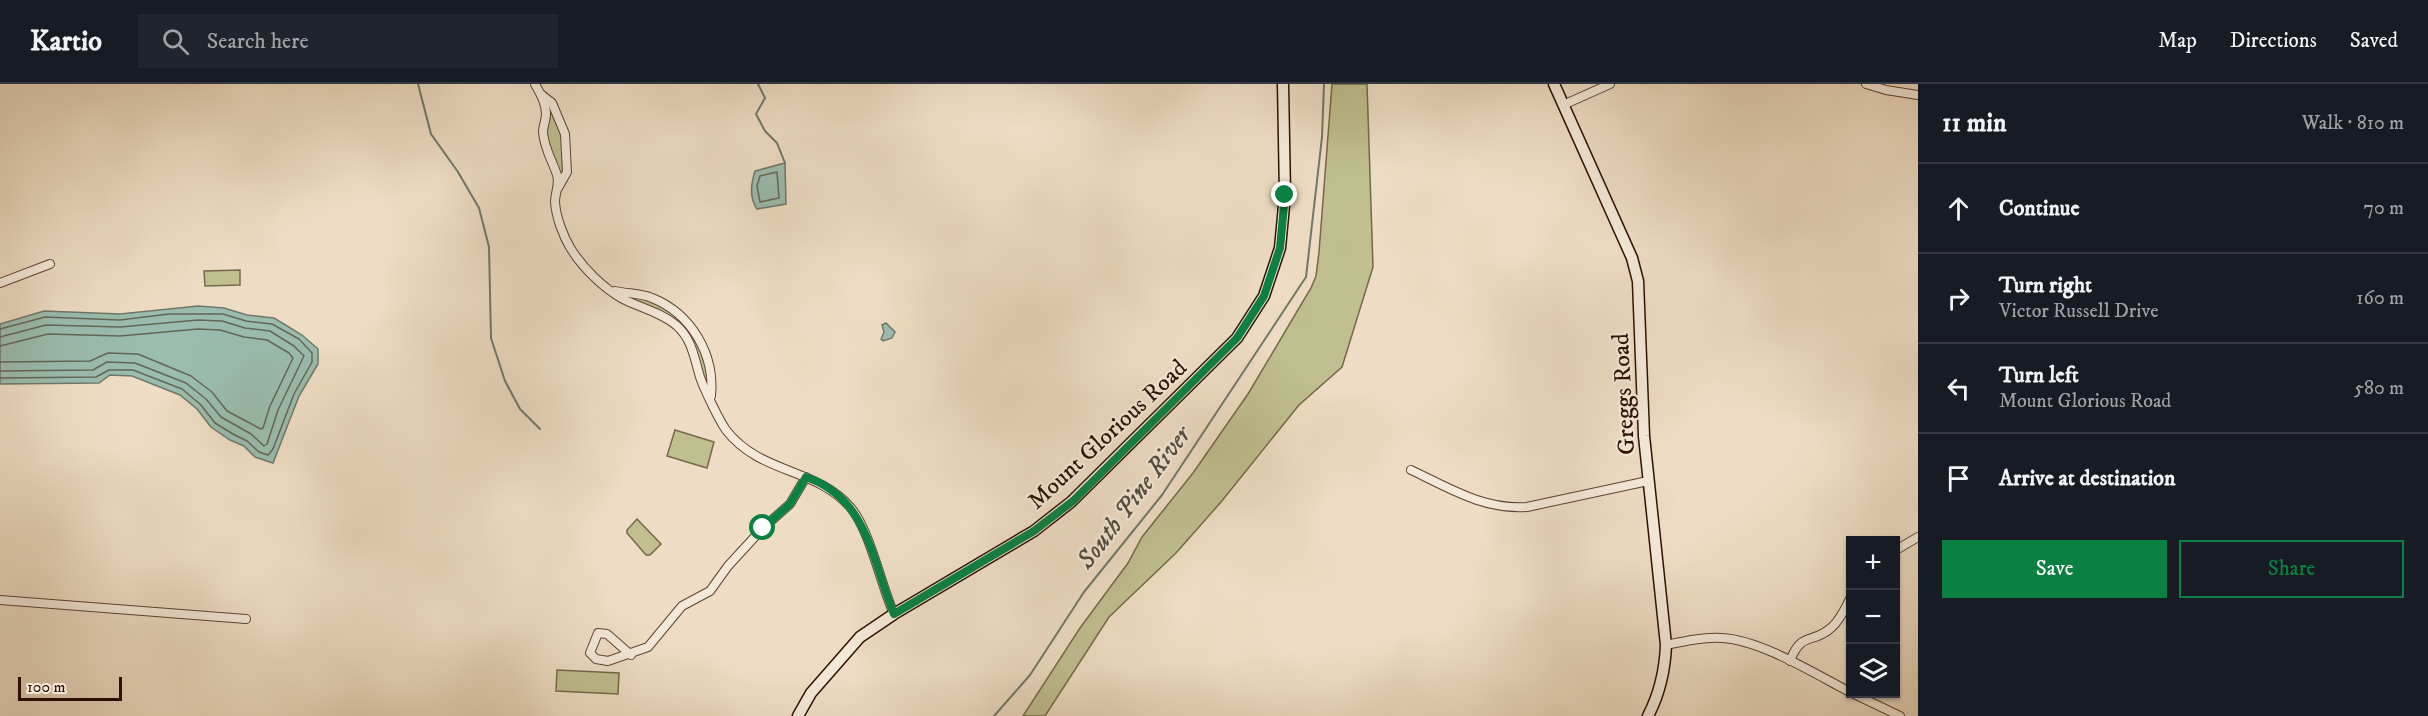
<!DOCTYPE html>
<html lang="en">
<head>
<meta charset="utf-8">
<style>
	body { margin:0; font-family:"IM FELL DW Pica",serif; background:#20242c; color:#f1f3f6 }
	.controls { position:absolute; right:18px; bottom:18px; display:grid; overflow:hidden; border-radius:0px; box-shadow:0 2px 4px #0004 }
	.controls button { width:54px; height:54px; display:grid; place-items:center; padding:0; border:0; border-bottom:2px solid #363941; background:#171b24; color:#f1f3f6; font:30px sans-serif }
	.scale { position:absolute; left:18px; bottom:15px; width:104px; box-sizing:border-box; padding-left:6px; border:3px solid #2d1002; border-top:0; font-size:16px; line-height:21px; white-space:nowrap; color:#2d1002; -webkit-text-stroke:4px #f4e9d9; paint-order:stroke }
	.stop { position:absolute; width:18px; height:18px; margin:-14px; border:4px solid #0b8043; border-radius:50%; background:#fff }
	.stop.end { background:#0b8043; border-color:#fff; box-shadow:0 2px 6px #0008 }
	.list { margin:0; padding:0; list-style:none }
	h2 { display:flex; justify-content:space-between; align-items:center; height:78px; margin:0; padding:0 24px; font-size:26px }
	h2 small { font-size:20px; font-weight:400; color:#9ea1a6 }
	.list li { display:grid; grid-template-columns:39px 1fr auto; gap:18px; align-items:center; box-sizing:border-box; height:90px; padding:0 24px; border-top:2px solid #363941 }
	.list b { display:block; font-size:22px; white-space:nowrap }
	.list p { margin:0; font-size:20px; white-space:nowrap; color:#9ea1a6 }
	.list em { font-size:20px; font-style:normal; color:#9ea1a6 }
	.actions { display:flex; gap:12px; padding:18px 24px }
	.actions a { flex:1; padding:14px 0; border:2px solid #0b8043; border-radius:0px; text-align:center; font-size:21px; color:#0b8043 }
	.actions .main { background:#0b8043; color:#fff }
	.icon { flex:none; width:33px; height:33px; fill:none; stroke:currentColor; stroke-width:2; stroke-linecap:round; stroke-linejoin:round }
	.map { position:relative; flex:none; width:1918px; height:632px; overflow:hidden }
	header { display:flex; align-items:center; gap:36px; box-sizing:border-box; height:84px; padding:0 30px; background:#171b24; border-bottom:2px solid #363941 }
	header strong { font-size:28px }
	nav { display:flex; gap:33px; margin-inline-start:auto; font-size:21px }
	.search { width:420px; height:54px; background:#20242c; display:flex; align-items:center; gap:15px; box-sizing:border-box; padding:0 21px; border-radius:0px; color:#9ea1a6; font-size:22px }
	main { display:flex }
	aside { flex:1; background:#171b24 }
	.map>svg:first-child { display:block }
	.green { fill:#bfbf90; stroke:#766849; stroke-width:1.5 }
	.water { fill:#9abdaf; stroke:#6e786a; stroke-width:1.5 }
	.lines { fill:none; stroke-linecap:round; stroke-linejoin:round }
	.shore { stroke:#646658; stroke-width:1.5 }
	.stream { stroke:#6e786a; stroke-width:2 }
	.street-casing { stroke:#5d4332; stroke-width:10 }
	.secondary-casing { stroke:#2d1002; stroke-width:13 }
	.street { stroke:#f4e9d9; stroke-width:8 }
	.secondary { stroke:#f4e9d9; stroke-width:10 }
	.route { stroke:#0b8043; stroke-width:8 }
	.labels { text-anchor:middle; stroke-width:4.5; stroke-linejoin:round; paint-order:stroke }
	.street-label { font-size:24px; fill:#2d1002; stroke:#f4e9d9 }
	.water-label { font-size:26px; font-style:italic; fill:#534d3f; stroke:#f4e9d9 }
</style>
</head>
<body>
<header>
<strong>Kartio</strong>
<div class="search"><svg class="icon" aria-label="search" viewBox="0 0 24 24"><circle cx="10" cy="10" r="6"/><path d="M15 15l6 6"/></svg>Search here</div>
<nav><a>Map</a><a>Directions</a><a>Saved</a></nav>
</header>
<main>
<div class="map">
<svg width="1918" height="632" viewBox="0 0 1918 632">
	<rect width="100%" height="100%" fill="#eeddc4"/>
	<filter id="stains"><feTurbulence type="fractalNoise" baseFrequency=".00333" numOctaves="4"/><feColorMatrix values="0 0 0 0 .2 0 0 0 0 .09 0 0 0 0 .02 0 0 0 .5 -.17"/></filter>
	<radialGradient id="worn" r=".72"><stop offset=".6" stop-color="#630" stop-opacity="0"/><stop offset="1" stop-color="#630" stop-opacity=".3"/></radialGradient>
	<g class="green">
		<polygon points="1332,0 1367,0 1373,183 1342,283 1299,321 1221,418 1176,469 1109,533 1045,632 1023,632 1080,544 1128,479 1142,453 1193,389 1248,310 1311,204 1316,192 1319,168"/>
		<polygon points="542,11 552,19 568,68 561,101 548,72"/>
		<polygon points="240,186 240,201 205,202 204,187"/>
		<polygon points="620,208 666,221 702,259 711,314 690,255 677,242 623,215"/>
		<polygon points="675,346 714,358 707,384 667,372"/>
		<polygon points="637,435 661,460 650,471 646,471 627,449 627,446"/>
		<polygon points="557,586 619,589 618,610 556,607"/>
	</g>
	<g class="water">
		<path d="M785,79L786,120L757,125C749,113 751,100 755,87Z"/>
		<polygon points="198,222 224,224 247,231 274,234 302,251 318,265 318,280 299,312 273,379 255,373 244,362 230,356 211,343 197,325 180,311 132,292 110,291 99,299 0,300 0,240 44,227 120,230"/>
		<polygon points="886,239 895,248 892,254 883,257 881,255 884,248 882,241"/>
	</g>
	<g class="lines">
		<g class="shore">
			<polygon points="777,88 779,114 760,118 757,102 760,92"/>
			<polyline points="0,245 45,233 120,236 169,230 223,230 246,237 272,240 299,255 312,269 312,278 294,310 273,365 268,371 259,368 247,357 233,350 215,339 201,321 182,305 133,286 109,286 96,293 0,294"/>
			<polyline points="0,253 46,241 120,243 198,236 222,237 245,244 270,247 294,262 304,272 278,326 267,360 264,362 251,350 221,333 206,315 186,299 135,279 107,278 93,286 0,287"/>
			<polyline points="0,262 48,250 120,252 198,245 220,246 244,253 267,256 289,269 293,274 270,322 263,344 261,345 227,327 212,308 191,292 138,270 108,269 90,277 0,278"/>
		</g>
		<g class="stream">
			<polyline points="418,0 431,50 458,88 479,124 489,163 491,254 505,297 520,325 540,345"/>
			<polyline points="758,0 765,14 756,30 765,47 777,59 785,79"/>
			<polyline points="994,632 1030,591 1084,508 1162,411 1306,193 1322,53 1324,0"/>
		</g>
		<defs>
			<g id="street">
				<path d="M535,0C540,9 546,19 546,30C546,36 543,42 543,48C544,64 552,76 557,91C560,99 555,109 555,118C556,133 563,152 571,165C583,184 603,204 623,215C641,224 660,228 676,241C692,255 694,273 700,293C704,305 719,336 726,346C761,391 816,383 851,424C870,447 881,501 894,530"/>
				<polyline points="1866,0 1886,6 1918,11"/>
				<polyline points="542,11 552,19 565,50 567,88 558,104"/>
				<polyline points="1563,21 1610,0"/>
				<polyline points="0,199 50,180"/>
				<path d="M615,207C627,210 641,209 652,214C692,230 715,271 711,312"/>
				<path d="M1411,386C1449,404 1484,426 1527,423L1648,397"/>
				<polyline points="1896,466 1918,453"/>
				<polyline points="0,516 246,535"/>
				<path d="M1666,561C1685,557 1703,553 1722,554C1761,556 1815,590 1850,608"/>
				<polyline points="631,571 607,550 598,549 590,569 596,575 608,577 648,563 682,522 710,507 728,482 763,444 790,420 806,393"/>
				<path d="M1790,577C1802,546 1813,561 1832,543C1840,536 1845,525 1850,515"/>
				<polyline points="1854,610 1900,632"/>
			</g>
			<g id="secondary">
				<path d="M1554,0L1632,174L1638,197L1644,352L1666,561C1665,586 1660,609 1648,632"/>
				<polyline points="798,632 811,609 860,553 894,530 1034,447 1071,418 1237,254 1264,212 1280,164 1285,111 1283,0"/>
			</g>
		</defs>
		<use href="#street" class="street-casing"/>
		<use href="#secondary" class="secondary-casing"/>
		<use href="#street" class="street"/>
		<use href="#secondary" class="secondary"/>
	</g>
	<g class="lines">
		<path class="route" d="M763,444L790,420L806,393C868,414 872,477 894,530L1034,447L1073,417L1237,254L1264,212L1280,164L1285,111"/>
	</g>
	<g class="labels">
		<g class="street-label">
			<text transform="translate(1623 310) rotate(-93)" y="8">Greggs Road</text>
			<text transform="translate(1107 350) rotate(-43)" y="8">Mount Glorious Road</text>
		</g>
		<g class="water-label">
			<text transform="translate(1133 413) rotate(-53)" y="9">South Pine River</text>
		</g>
	</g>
	<rect width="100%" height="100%" filter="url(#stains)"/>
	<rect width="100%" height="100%" fill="url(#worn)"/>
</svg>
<div class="controls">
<button>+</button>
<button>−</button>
<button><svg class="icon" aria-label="layers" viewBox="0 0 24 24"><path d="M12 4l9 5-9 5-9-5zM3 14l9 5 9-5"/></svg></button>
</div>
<div class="scale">100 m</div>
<div class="stop" style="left:763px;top:444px"></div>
<div class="stop end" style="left:1285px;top:111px"></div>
</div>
<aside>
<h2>11 min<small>Walk · 810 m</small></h2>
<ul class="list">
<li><svg class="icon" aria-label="ahead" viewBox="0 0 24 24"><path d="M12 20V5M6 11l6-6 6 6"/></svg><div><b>Continue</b></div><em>70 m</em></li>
<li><svg class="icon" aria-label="right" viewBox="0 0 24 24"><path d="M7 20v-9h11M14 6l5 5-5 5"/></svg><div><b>Turn right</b><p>Victor Russell Drive</p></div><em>160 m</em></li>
<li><svg class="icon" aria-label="left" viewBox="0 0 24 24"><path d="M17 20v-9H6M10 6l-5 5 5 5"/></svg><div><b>Turn left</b><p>Mount Glorious Road</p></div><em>580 m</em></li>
<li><svg class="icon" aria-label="arrive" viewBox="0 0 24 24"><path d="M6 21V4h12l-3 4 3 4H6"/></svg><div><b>Arrive at destination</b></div></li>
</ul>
<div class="actions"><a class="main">Save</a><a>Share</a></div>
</aside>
</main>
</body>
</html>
